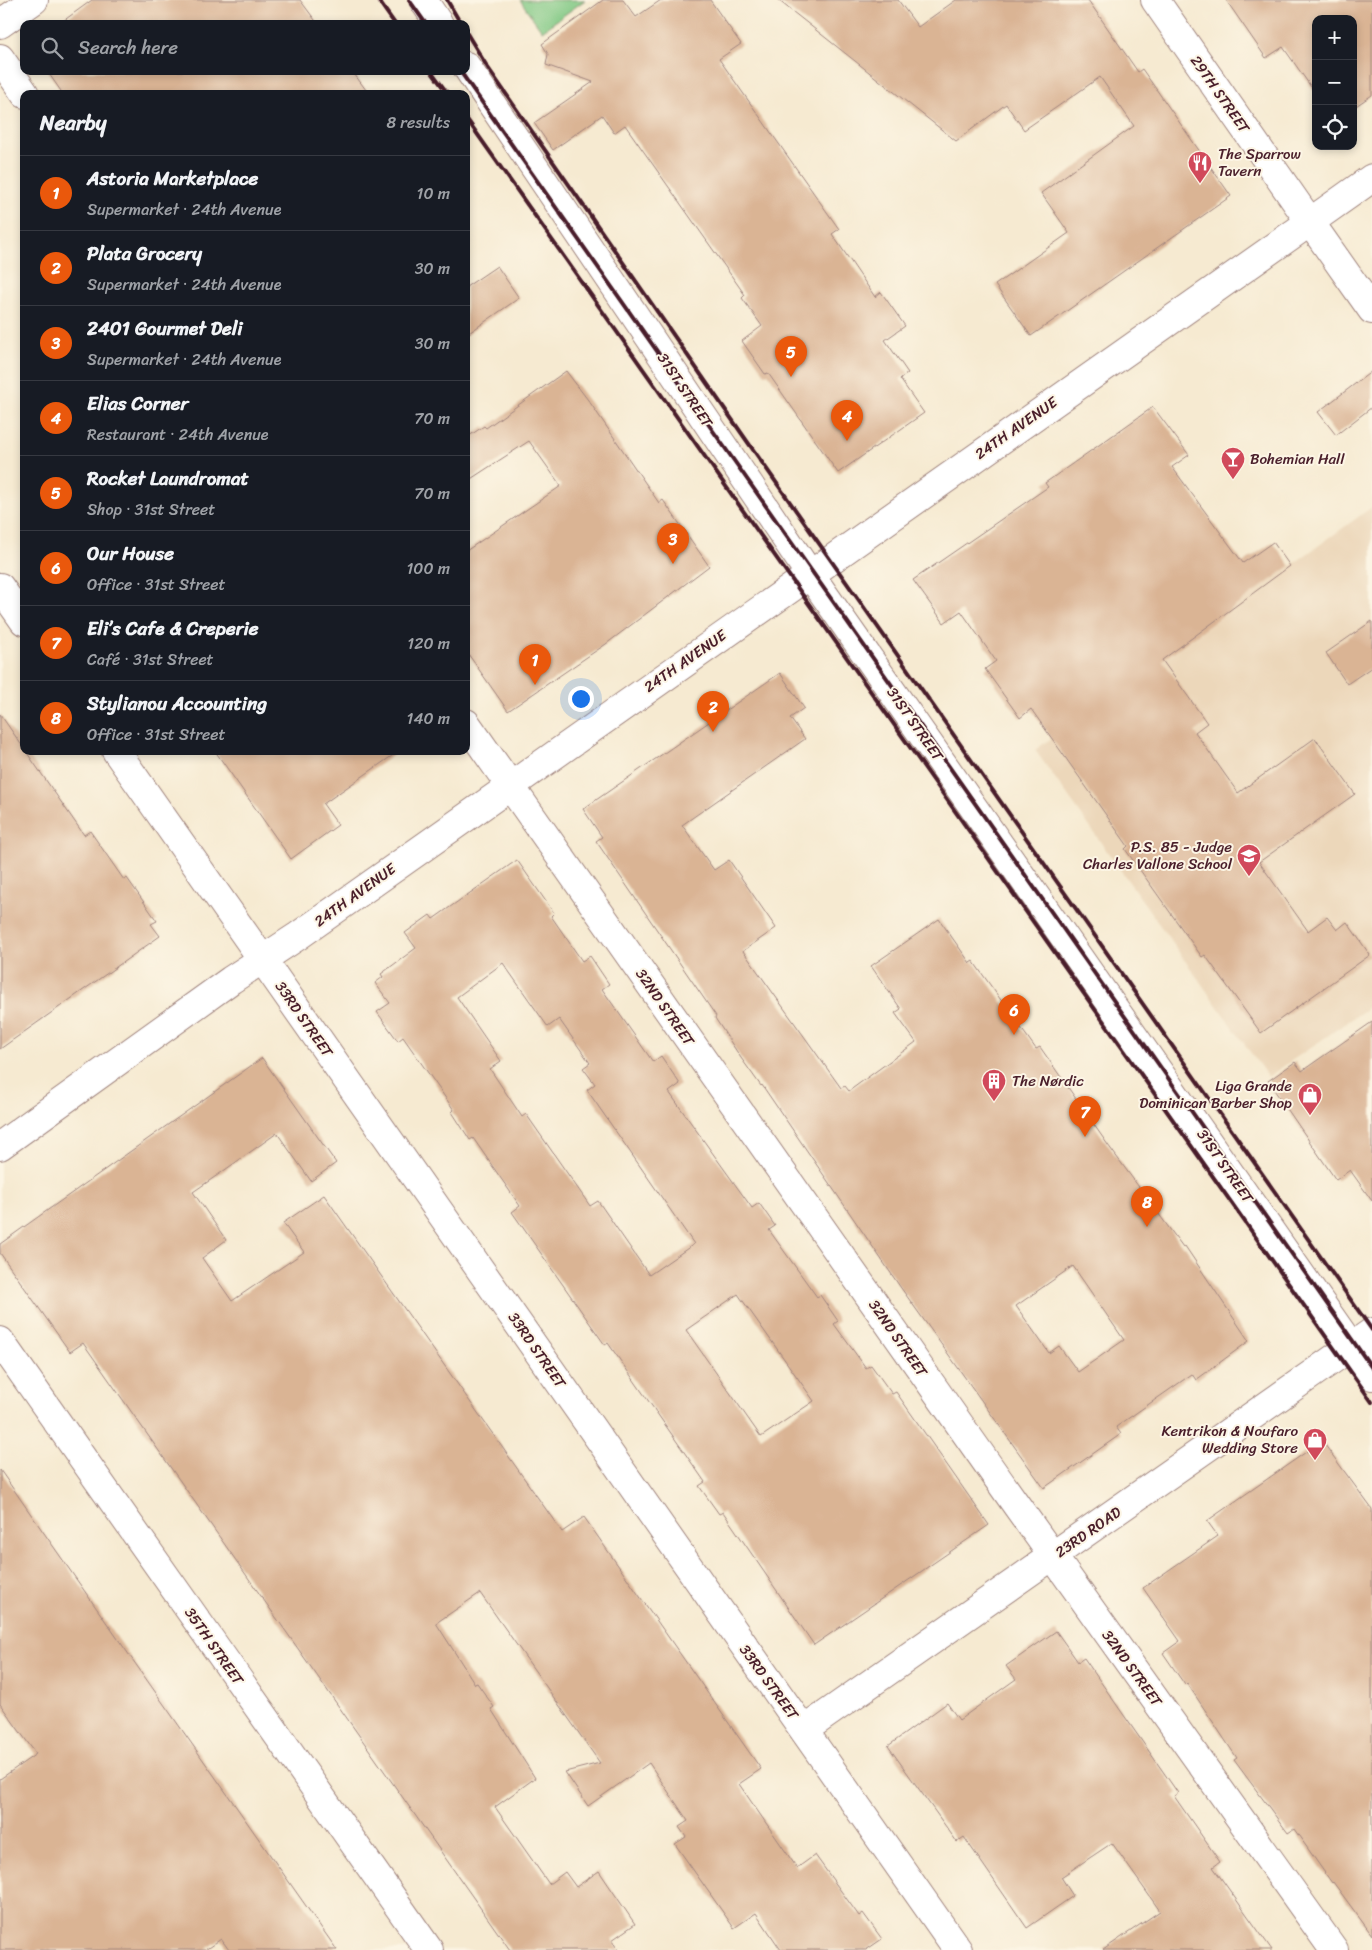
<!DOCTYPE html>
<html lang="en">
<head>
<meta charset="utf-8">
<style>
	body { margin:0; font-family:Sriracha,sans-serif; background:#20242c; color:#f1f3f6 }
	.controls { position:absolute; right:15px; top:15px; display:grid; overflow:hidden; border-radius:10px; box-shadow:0 2px 8px #0003 }
	.controls button { width:45px; height:45px; display:grid; place-items:center; padding:0; border:0; border-bottom:1px solid #363941; background:#171b24; color:#f1f3f6; font:25px sans-serif }
	.you { position:absolute; left:580px; top:698px; width:18px; height:18px; margin:-12px; border:4px solid #fff; border-radius:50%; background:#1a73e8; box-shadow:0 0 0 8px #1a73e833 }
	.badge { display:grid; place-items:center; width:32px; height:32px; border-radius:50%; background:#ea580c; color:#fff; font-size:16px; font-weight:700 }
	.pin { position:absolute; translate:-50% -41px; filter:drop-shadow(0 1px 2px #0008) }
	.pin::after { content:''; position:absolute; top:26px; width:18px; height:15px; background:inherit; clip-path:polygon(0 0,100% 0,50% 100%) }
	.list { margin:0; padding:0; list-style:none }
	h2 { display:flex; justify-content:space-between; align-items:center; height:65px; margin:0; padding:0 20px; font-size:21px }
	h2 small { font-size:16px; font-weight:400; color:#9ea1a6 }
	.list li { display:grid; grid-template-columns:32px 1fr auto; gap:15px; align-items:center; box-sizing:border-box; height:75px; padding:0 20px; border-top:1px solid #363941 }
	.list b { display:block; font-size:19px; white-space:nowrap }
	.list p { margin:0; font-size:16px; white-space:nowrap; color:#9ea1a6 }
	.list em { font-size:16px; font-style:normal; color:#9ea1a6 }
	.icon { flex:none; width:28px; height:28px; fill:none; stroke:currentColor; stroke-width:2; stroke-linecap:round; stroke-linejoin:round }
	.map { position:relative; flex:none; width:1372px; height:1950px; overflow:hidden }
	.search { position:absolute; background:#171b24; box-shadow:0 2px 8px #0003; left:20px; top:20px; width:450px; height:55px; display:flex; align-items:center; gap:12px; box-sizing:border-box; padding:0 18px; border-radius:10px; color:#9ea1a6; font-size:19px }
	.panel { position:absolute; background:#171b24; box-shadow:0 2px 8px #0003; left:20px; top:90px; width:450px; height:665px; border-radius:10px }
	.map>svg:first-child { display:block }
	.built { fill:#ecd7ba }
	.green { fill:#82c985; stroke:#667458 }
	.building { fill:#dab494; fill-rule:evenodd }
	.lines { fill:none; stroke-linecap:round; stroke-linejoin:round }
	.street-casing { stroke:#a0847e; stroke-width:30 }
	.secondary-casing { stroke:#a0847e; stroke-width:30 }
	.street { stroke:#fff; stroke-width:28 }
	.secondary { stroke:#fff; stroke-width:28 }
	.rail { stroke:#4a1f2b; stroke-width:4 }
	.labels { text-anchor:middle; stroke-width:4; stroke-linejoin:round; paint-order:stroke }
	.street-label { font-size:15px; fill:#4a1f2b; stroke:#fcf5e5 }
	.poi-label { font-size:15px; fill:#4a1f2b; stroke:#fcf5e5; text-anchor:start }
</style>
</head>
<body>
<div class="map">
<svg width="1372" height="1950" viewBox="0 0 1372 1950">
	<rect width="100%" height="100%" fill="#fcf5e5"/>
	<filter id="ink" filterUnits="userSpaceOnUse"><feTurbulence type="fractalNoise" baseFrequency=".02" numOctaves="2"/><feDisplacementMap in="SourceGraphic" scale="10" xChannelSelector="R" yChannelSelector="G"/><feConvolveMatrix kernelMatrix="1 2 1 2 8 2 1 2 1" color-interpolation-filters="sRGB"/></filter>
	<filter id="wash" filterUnits="userSpaceOnUse"><feTurbulence type="fractalNoise" baseFrequency=".0096" numOctaves="4" result="noise"/><feDisplacementMap in="SourceGraphic" scale="20" xChannelSelector="R" yChannelSelector="G"/><feGaussianBlur stdDeviation="1.12" result="paint"/><feColorMatrix in="noise" values="0 0 0 0 0 0 0 0 0 0 0 0 0 0 0 0 0 1.4 0 .05"/><feComposite in="paint" operator="in"/></filter>
	<g filter="url(#wash)">
		<rect width="100%" height="100%" fill="#f6ead1"/>
		<polygon class="built" points="1372,507 1372,1005 1268,1077 1035,750"/>
		<polygon class="green" points="520,0 585,0 542,31"/>
		<g id="blocks">
			<g class="building">
				<polygon points="92,0 300,0 318,24 59,24"/>
				<polygon points="603,0 623,0 636,17 661,0 710,0 741,44 719,59 839,229 832,234 875,297 881,292 905,326 885,340 908,373 900,379 924,413 838,473 768,373 765,374 742,341 762,326 742,298 745,295 625,125 614,133 602,115 553,150 534,123 593,82 546,65 548,54 542,44"/>
				<polygon points="778,0 898,0 918,27 956,0 1088,0 1138,72 1142,69 1231,196 1031,336 995,285 1069,233 1041,193 1134,126 1100,77 1024,130 1006,104 956,141"/>
				<polygon points="1226,0 1372,0 1372,95 1353,108 1353,19 1316,19 1316,94 1283,47 1266,58"/>
				<polygon points="47,71 352,71 369,94 63,94"/>
				<polygon points="497,266 519,298 466,335 466,287"/>
				<polygon points="566,371 591,404 659,503 663,500 709,566 606,644 508,711 466,651 466,551 561,486 529,441 466,482 466,438 484,426 486,428"/>
				<polygon points="1372,371 1372,407 1336,435 1318,412"/>
				<polygon points="1153,407 1189,455 1172,467 1243,563 1273,542 1290,566 1162,660 1207,723 1195,732 1238,793 1315,738 1355,794 1259,862 1308,931 1327,917 1337,930 1347,922 1370,955 1261,1033 1205,955 1202,957 1125,849 1128,846 1031,709 1020,718 985,669 996,661 961,611 944,623 913,580 1048,487 1045,483"/>
				<polygon points="1372,621 1372,667 1347,684 1326,653"/>
				<path d="M780,673L804,708L790,718L805,739L682,825L714,870L729,860L776,928L743,951L841,1088L845,1086L849,1091L916,1042L895,1013L901,1009L871,966L939,919L970,963L973,961L1036,1049L1040,1047L1108,1145L1183,1247L1185,1246L1249,1341L1196,1380L1192,1374L1116,1427L1121,1434L1044,1488L901,1288L762,1085L761,1086L741,1058L715,1018L716,1016L596,841L602,837L583,809ZM1073,1266L1124,1340L1078,1372L1059,1346L1049,1353L1016,1306Z"/>
				<polygon points="0,714 84,835 90,831 124,880 127,878 157,921 151,924 160,936 0,1049"/>
				<polygon points="215,751 399,751 323,804 338,825 291,859"/>
				<path d="M517,860L554,913L551,916L582,961L590,956L609,984L602,989L653,1062L661,1056L680,1084L669,1092L696,1130L752,1208L759,1203L775,1226L769,1230L817,1297L820,1295L838,1321L834,1324L866,1368L871,1365L892,1394L896,1392L989,1525L814,1645L723,1512L719,1514L699,1486L705,1482L608,1343L605,1345L512,1212L520,1206L473,1138L470,1140L452,1112L454,1110L403,1037L398,1041L377,1012L390,1003L375,983L383,977L381,974L416,948L405,933L430,915L433,919ZM503,963L548,1027L559,1019L590,1063L583,1068L595,1084L587,1090L694,1244L649,1275L598,1201L590,1206L526,1114L522,1117L490,1069L501,1061L457,997ZM738,1294L814,1401L761,1437L686,1330Z"/>
				<polygon points="1372,1022 1372,1201 1350,1170 1336,1180 1268,1081 1295,1062 1302,1071"/>
				<polygon points="262,1058 336,1163 311,1181 277,1133 222,1172 193,1192 226,1240 202,1258 232,1301 304,1252 283,1223 324,1195 562,1532 584,1517 761,1769 739,1784 797,1868 815,1855 859,1916 863,1913 882,1939 866,1950 781,1950 756,1913 734,1928 675,1844 686,1837 679,1827 688,1821 649,1763 588,1806 565,1772 600,1763 480,1593 436,1623 475,1684 477,1683 494,1707 491,1709 535,1778 495,1807 549,1884 565,1872 576,1887 599,1871 635,1924 612,1940 619,1950 510,1950 83,1343 70,1352 0,1253 0,1244"/>
				<polygon points="1322,1441 1372,1509 1372,1935 1333,1882 1332,1883 1294,1829 1288,1833 1234,1760 1237,1758 1187,1683 1185,1685 1163,1653 1180,1641 1143,1588 1218,1536 1207,1521"/>
				<polygon points="0,1470 125,1649 337,1950 229,1950 221,1939 205,1950 0,1950 0,1779 36,1754 0,1704"/>
				<polygon points="1056,1631 1078,1662 1084,1658 1178,1793 1174,1796 1220,1862 1213,1867 1272,1950 1103,1950 1160,1911 1112,1843 1061,1877 1073,1896 1027,1928 964,1837 957,1842 888,1746 947,1703 959,1720 1016,1679 1006,1666"/>
			</g>
		</g>
	</g>
	<g filter="url(#ink)">
		<use href="#blocks" fill-opacity="0" stroke="#a0847e" stroke-width="1"/>
		<g class="lines">
			<defs>
				<g id="street">
					<polyline points="0,24 34,0"/>
					<polyline points="0,58 25,94"/>
					<polyline points="0,587 24,621"/>
					<polyline points="466,723 1017,1506 1334,1950"/>
					<polyline points="116,751 958,1950"/>
					<polyline points="0,1146 231,980 298,936 1310,222 1372,310"/>
					<polyline points="0,1341 429,1950"/>
					<polyline points="804,1730 1372,1332"/>
				</g>
				<g id="secondary">
					<polyline points="423,0 439,24"/>
					<polyline points="1155,0 1310,222 1372,178"/>
					<polyline points="466,66 809,573 1372,1376"/>
				</g>
			</defs>
			<use href="#street" class="street-casing"/>
			<use href="#secondary" class="secondary-casing"/>
			<use href="#street" class="street"/>
			<use href="#secondary" class="secondary"/>
			<g class="rail">
				<polyline points="378,0 395,24"/>
				<polyline points="409,0 426,24"/>
				<polyline points="447,0 461,24"/>
				<polyline points="466,32 488,68 747,441 1372,1330"/>
				<polyline points="431,71 448,94"/>
				<polyline points="460,71 1372,1368"/>
				<polyline points="466,118 1372,1402"/>
			</g>
		</g>
	</g>
	<defs>
		<symbol id="restaurant-pin" viewBox="-11 -11 22 30"><path d="M0 17L-7.5 6A9.5 9.5 0 1 1 7.5 6Z" fill="#d1495b" stroke="#fcf5e5"/><path d="M-5-6h1v4h1v-4h1v4h1v-4h1v5L-1.5 .5V6h-2V.5L-5-1ZM5-6V6H3V1.5H1.5Q1.5-4 5-6Z" fill="#fff"/></symbol>
		<symbol id="bar-pin" viewBox="-11 -11 22 30"><path d="M0 17L-7.5 6A9.5 9.5 0 1 1 7.5 6Z" fill="#d1495b" stroke="#fcf5e5"/><path d="M-6-5H6L.8 .8V4.5H3.5V6h-7V4.5H-.8V.8Z" fill="#fff"/></symbol>
		<symbol id="school-pin" viewBox="-11 -11 22 30"><path d="M0 17L-7.5 6A9.5 9.5 0 1 1 7.5 6Z" fill="#d1495b" stroke="#fcf5e5"/><path d="M0-5L7-2L0 1L-7-2ZM-4 1L0 2.5L4 1V4Q0 6-4 4Z" fill="#fff"/></symbol>
		<symbol id="building-pin" viewBox="-11 -11 22 30"><path d="M0 17L-7.5 6A9.5 9.5 0 1 1 7.5 6Z" fill="#d1495b" stroke="#fcf5e5"/><path d="M-4-6H4V6H1V3H-1V6H-4ZM-2.5-4.3h1.7v1.8h-1.7ZM.8-4.3h1.7v1.8H.8ZM-2.5-1h1.7V.8h-1.7ZM.8-1h1.7V.8H.8Z" fill="#fff"/></symbol>
		<symbol id="shop-pin" viewBox="-11 -11 22 30"><path d="M0 17L-7.5 6A9.5 9.5 0 1 1 7.5 6Z" fill="#d1495b" stroke="#fcf5e5"/><path d="M-5-2.5h2.3a2.7 3.5 0 0 1 5.4 0H5L5.5 6h-11ZM-1.5-2.5h3a1.5 2.3 0 0 0-3 0Z" fill="#fff"/></symbol>
	</defs>
	<g fill-rule="evenodd">
		<use href="#restaurant-pin" x="1186" y="149" width="28" height="38"/>
		<use href="#bar-pin" x="1219" y="445" width="28" height="38"/>
		<use href="#school-pin" x="1235" y="842" width="28" height="38"/>
		<use href="#building-pin" x="980" y="1067" width="28" height="38"/>
		<use href="#shop-pin" x="1296" y="1081" width="28" height="38"/>
		<use href="#shop-pin" x="1301" y="1426" width="28" height="38"/>
	</g>
	<g class="labels">
		<g class="street-label">
			<text transform="translate(1220 94) rotate(55)" y="5">29TH STREET</text>
			<text transform="translate(685 390) rotate(56)" y="5">31ST STREET</text>
			<text transform="translate(1016 428) rotate(-35)" y="5">24TH AVENUE</text>
			<text transform="translate(685 661) rotate(-35)" y="5">24TH AVENUE</text>
			<text transform="translate(915 724) rotate(55)" y="5">31ST STREET</text>
			<text transform="translate(355 895) rotate(-36)" y="5">24TH AVENUE</text>
			<text transform="translate(665 1007) rotate(55)" y="5">32ND STREET</text>
			<text transform="translate(304 1019) rotate(55)" y="5">33RD STREET</text>
			<text transform="translate(1225 1166) rotate(55)" y="5">31ST STREET</text>
			<text transform="translate(898 1338) rotate(55)" y="5">32ND STREET</text>
			<text transform="translate(537 1350) rotate(55)" y="5">33RD STREET</text>
			<text transform="translate(1088 1532) rotate(-35)" y="5">23RD ROAD</text>
			<text transform="translate(214 1646) rotate(55)" y="5">35TH STREET</text>
			<text transform="translate(1132 1668) rotate(54)" y="5">32ND STREET</text>
			<text transform="translate(769 1682) rotate(54)" y="5">33RD STREET</text>
		</g>
		<g class="poi-label">
			<text x="1218" y="159">The Sparrow<tspan x="1218" dy="17">Tavern</tspan></text>
			<text x="1250" y="464">Bohemian Hall</text>
			<text x="1232" y="852" text-anchor="end">P.S. 85 - Judge<tspan x="1232" dy="17">Charles Vallone School</tspan></text>
			<text x="1012" y="1086">The Nørdic</text>
			<text x="1292" y="1091" text-anchor="end">Liga Grande<tspan x="1292" dy="17">Dominican Barber Shop</tspan></text>
			<text x="1298" y="1436" text-anchor="end">Kentrikon &amp; Noufaro<tspan x="1298" dy="17">Wedding Store</tspan></text>
		</g>
	</g>
</svg>
<div class="controls">
<button>+</button>
<button>−</button>
<button><svg class="icon" aria-label="locate" viewBox="0 0 24 24"><circle cx="12" cy="12" r="6"/><path d="M12 2v4M12 18v4M2 12h4M18 12h4"/></svg></button>
</div>
<div class="you"></div>
<div class="pin badge" style="left:535px;top:685px">1</div>
<div class="pin badge" style="left:713px;top:732px">2</div>
<div class="pin badge" style="left:673px;top:564px">3</div>
<div class="pin badge" style="left:847px;top:441px">4</div>
<div class="pin badge" style="left:791px;top:377px">5</div>
<div class="pin badge" style="left:1014px;top:1035px">6</div>
<div class="pin badge" style="left:1085px;top:1137px">7</div>
<div class="pin badge" style="left:1147px;top:1227px">8</div>
<div class="search"><svg class="icon" aria-label="search" viewBox="0 0 24 24"><circle cx="10" cy="10" r="6"/><path d="M15 15l6 6"/></svg>Search here</div>
<section class="panel">
<h2>Nearby<small>8 results</small></h2>
<ul class="list">
<li><span class="badge">1</span><div><b>Astoria Marketplace</b><p>Supermarket · 24th Avenue</p></div><em>10 m</em></li>
<li><span class="badge">2</span><div><b>Plata Grocery</b><p>Supermarket · 24th Avenue</p></div><em>30 m</em></li>
<li><span class="badge">3</span><div><b>2401 Gourmet Deli</b><p>Supermarket · 24th Avenue</p></div><em>30 m</em></li>
<li><span class="badge">4</span><div><b>Elias Corner</b><p>Restaurant · 24th Avenue</p></div><em>70 m</em></li>
<li><span class="badge">5</span><div><b>Rocket Laundromat</b><p>Shop · 31st Street</p></div><em>70 m</em></li>
<li><span class="badge">6</span><div><b>Our House</b><p>Office · 31st Street</p></div><em>100 m</em></li>
<li><span class="badge">7</span><div><b>Eli’s Cafe &amp; Creperie</b><p>Café · 31st Street</p></div><em>120 m</em></li>
<li><span class="badge">8</span><div><b>Stylianou Accounting</b><p>Office · 31st Street</p></div><em>140 m</em></li>
</ul>
</section>
</div>
</body>
</html>
